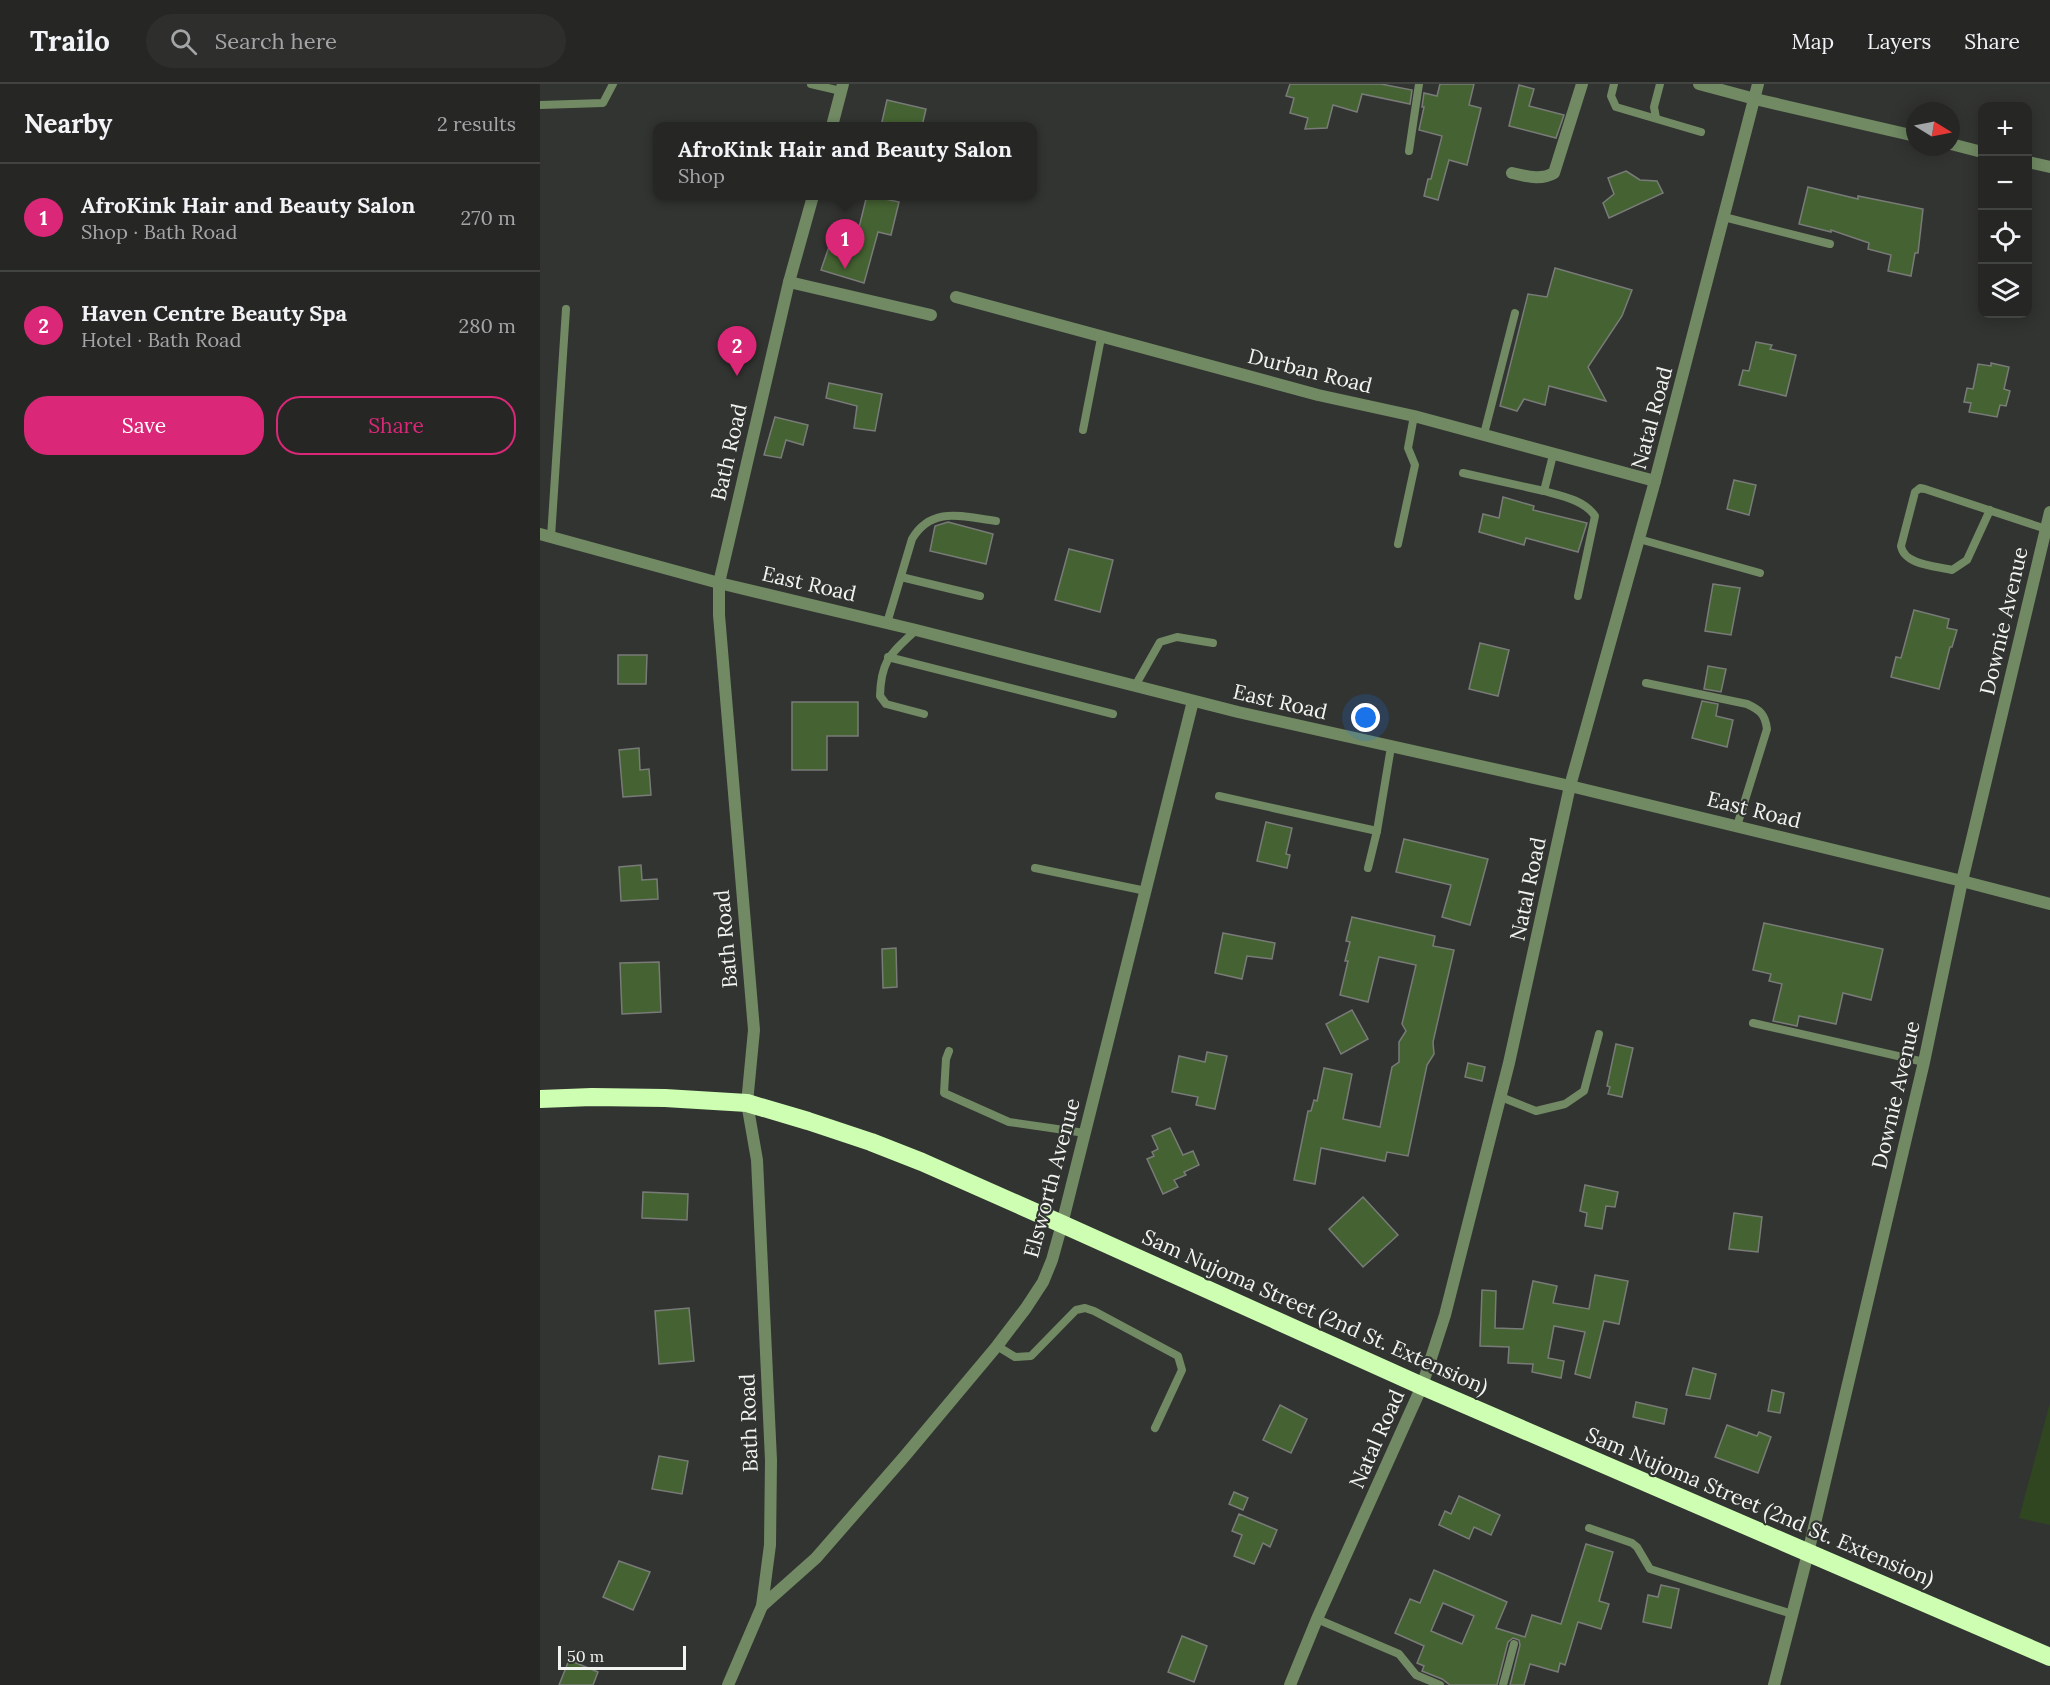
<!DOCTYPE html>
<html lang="en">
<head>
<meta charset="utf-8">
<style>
	body { margin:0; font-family:Lora,serif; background:#2e2f2d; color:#f1f3f6 }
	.controls { position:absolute; right:18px; top:18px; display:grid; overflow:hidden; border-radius:12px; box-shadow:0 3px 15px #0003 }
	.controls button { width:54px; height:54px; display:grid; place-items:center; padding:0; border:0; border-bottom:2px solid #424442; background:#262725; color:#f1f3f6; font:30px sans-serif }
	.compass { position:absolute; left:1366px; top:18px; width:54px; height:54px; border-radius:50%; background:#262725; box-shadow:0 3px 15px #0003; rotate:100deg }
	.scale { position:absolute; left:18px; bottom:15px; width:128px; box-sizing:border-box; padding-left:6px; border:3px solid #f2f4f2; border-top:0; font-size:16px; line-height:21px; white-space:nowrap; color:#f2f4f2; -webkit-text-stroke:4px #323431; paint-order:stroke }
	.you { position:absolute; left:826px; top:634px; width:21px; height:21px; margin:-15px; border:4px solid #fff; border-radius:50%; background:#1a73e8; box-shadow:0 0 0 9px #1a73e833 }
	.badge { display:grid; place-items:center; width:39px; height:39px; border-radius:50%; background:#db2777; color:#fff; font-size:20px; font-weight:700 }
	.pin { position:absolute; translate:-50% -50px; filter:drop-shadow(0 2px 3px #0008) }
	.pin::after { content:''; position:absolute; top:32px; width:21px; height:18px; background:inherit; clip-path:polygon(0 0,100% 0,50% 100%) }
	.popup { position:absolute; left:113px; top:38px; width:384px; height:78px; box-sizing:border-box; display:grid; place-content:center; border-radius:12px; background:#262725; filter:drop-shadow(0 2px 4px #0005); font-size:20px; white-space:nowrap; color:#a4a5a7 }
	.popup b { font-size:22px; color:#f1f3f6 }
	.popup::after { content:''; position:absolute; left:50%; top:100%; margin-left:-12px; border:12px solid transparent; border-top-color:#262725 }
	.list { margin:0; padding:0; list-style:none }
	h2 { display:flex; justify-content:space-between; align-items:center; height:78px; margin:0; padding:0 24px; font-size:26px }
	h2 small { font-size:20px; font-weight:400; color:#a4a5a7 }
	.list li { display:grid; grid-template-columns:39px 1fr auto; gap:18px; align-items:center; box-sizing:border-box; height:108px; padding:0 24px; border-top:2px solid #424442 }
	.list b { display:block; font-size:22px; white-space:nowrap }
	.list p { margin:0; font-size:20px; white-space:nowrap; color:#a4a5a7 }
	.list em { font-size:20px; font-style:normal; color:#a4a5a7 }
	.actions { display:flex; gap:12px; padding:18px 24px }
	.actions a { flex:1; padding:14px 0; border:2px solid #db2777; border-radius:24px; text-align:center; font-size:21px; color:#db2777 }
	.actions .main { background:#db2777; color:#fff }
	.icon { flex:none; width:33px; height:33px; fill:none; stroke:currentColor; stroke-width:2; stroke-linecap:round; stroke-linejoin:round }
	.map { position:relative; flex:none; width:1510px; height:1601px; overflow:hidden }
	header { display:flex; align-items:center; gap:36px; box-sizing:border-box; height:84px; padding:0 30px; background:#262725; border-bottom:2px solid #424442 }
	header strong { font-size:28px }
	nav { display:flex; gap:33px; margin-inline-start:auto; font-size:21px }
	.search { width:420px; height:54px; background:#2e2f2d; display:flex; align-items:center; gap:15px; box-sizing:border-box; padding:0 21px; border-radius:33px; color:#a4a5a7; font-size:22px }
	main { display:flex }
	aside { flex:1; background:#262725 }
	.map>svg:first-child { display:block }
	.green { fill:#2f4620 }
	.building { fill:#456332; stroke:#797b78; stroke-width:1.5; fill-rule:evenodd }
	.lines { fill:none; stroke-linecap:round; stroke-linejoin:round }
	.lane { stroke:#718a63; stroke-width:8 }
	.street { stroke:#718a63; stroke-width:12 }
	.highway { stroke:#cefeb1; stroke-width:18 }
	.labels { text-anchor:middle; stroke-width:4.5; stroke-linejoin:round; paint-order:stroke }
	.street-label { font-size:21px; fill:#f2f4f2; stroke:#323431 }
</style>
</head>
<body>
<header>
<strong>Trailo</strong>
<div class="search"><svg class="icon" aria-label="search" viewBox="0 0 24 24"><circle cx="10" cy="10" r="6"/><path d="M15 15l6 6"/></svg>Search here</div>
<nav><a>Map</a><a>Layers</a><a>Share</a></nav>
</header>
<main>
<aside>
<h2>Nearby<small>2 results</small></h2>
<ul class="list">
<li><span class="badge">1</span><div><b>AfroKink Hair and Beauty Salon</b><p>Shop · Bath Road</p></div><em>270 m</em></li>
<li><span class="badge">2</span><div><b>Haven Centre Beauty Spa</b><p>Hotel · Bath Road</p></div><em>280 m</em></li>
</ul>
<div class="actions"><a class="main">Save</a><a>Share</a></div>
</aside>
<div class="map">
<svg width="1510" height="1601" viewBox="0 0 1510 1601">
	<rect width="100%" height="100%" fill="#323431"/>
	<polygon class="green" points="1510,1319 1510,1441 1479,1434"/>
	<g class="building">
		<polygon points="750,0 841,0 872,6 870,20 822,10 817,28 793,21 787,44 765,45 768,34 750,29 754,14 746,12"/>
		<polygon points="900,0 934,0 929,21 941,24 927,81 909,76 898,116 884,112 888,95 891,95 902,52 879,46 884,23 882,23 884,9 897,12"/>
		<polygon points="979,1 994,5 989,22 1024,31 1016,54 969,42"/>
		<polygon points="347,16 386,25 382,42 341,42"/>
		<polygon points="1086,87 1100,96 1117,97 1123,109 1069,134 1063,119 1074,110 1068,94"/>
		<polygon points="1268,103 1318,115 1318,112 1383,125 1378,169 1375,169 1371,192 1348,187 1351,171 1328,165 1329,159 1291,146 1291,148 1259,140"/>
		<polygon points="327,111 359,118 351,151 338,148 324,199 281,186 292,154 315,160"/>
		<polygon points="1015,184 1092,206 1082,232 1048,283 1066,317 1009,302 1005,321 984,315 977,327 960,322 988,210 1007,213"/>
		<polygon points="1216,258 1232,261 1230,265 1256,271 1246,312 1199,301 1203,286 1209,287"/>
		<polygon points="1451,279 1469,283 1464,305 1470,307 1466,322 1460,321 1457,333 1429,328 1431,319 1424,318 1427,304 1433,305 1438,280 1451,282"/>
		<polygon points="289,299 342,310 335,347 314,344 317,322 286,314"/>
		<polygon points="235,333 268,341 263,361 246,356 241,374 224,371"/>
		<polygon points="1194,396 1216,401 1209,431 1187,425"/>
		<polygon points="963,413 994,422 993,426 1047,439 1038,468 986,454 984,461 939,448 943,430 959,434"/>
		<polygon points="408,438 453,450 446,480 390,467 395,442"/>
		<polygon points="529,465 573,476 560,528 515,516"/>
		<polygon points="1173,500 1200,504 1191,551 1165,547"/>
		<polygon points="1374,526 1409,535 1407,544 1417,546 1412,563 1410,563 1399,605 1351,593 1356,573 1361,574"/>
		<polygon points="940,559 969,566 958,612 929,605"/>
		<polygon points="78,571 107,571 106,600 78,600"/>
		<polygon points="1168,582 1186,585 1181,608 1164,605"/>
		<polygon points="1162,617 1178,620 1176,632 1193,636 1187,663 1152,654"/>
		<polygon points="252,618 318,618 318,652 287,652 287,686 252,686"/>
		<polygon points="99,664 100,686 109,685 111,711 83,713 79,666"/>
		<polygon points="726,738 752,744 746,770 750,771 747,784 717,777"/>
		<polygon points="864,755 948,775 930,841 902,833 911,801 856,788"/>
		<polygon points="101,781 102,796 117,795 118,815 81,817 79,783"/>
		<polygon points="812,833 895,852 893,862 914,866 893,958 894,970 887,981 868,1072 847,1068 845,1077 781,1064 775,1100 754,1096 768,1027 771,1027 774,1016 777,1017 784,984 812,990 803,1035 840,1043 852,983 859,978 859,958 866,947 862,940 876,881 839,873 828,918 800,911 808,877 805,877 810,858 806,857"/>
		<polygon points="1224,839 1343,865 1331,916 1303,909 1296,940 1259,932 1257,942 1233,937 1242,900 1229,897 1231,890 1213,886"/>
		<polygon points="683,849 735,859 732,875 707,872 702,895 675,889"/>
		<polygon points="356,864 357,903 343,904 342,865"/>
		<polygon points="119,878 121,928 82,930 80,879"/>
		<polygon points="812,926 828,955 801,970 786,940"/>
		<polygon points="1076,960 1093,964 1082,1013 1068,1010 1070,1003 1067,1002"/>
		<polygon points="667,968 687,972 675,1025 656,1021 658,1013 632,1008 639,972 665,978"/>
		<polygon points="928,979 945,983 942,997 925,993"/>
		<polygon points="630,1044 643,1071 653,1067 659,1081 644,1088 646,1091 634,1096 638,1103 623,1110 607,1075 614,1072 612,1068 618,1065 612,1052"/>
		<polygon points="1045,1101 1078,1108 1075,1123 1066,1122 1062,1145 1045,1142 1047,1129 1040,1127"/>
		<polygon points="103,1108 148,1110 147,1136 102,1134"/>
		<polygon points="823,1113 858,1151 823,1183 789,1145"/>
		<polygon points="1194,1129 1222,1133 1218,1168 1189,1165"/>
		<polygon points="1055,1191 1088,1197 1079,1240 1064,1237 1050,1294 1035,1290 1045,1248 1014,1242 1008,1274 1024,1277 1021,1294 992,1288 993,1280 968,1279 969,1263 940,1262 942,1206 956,1207 955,1244 983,1245 993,1197 1017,1202 1013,1219 1049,1225"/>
		<polygon points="149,1224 154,1277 119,1280 115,1227"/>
		<polygon points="1153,1284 1176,1290 1170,1315 1146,1311"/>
		<polygon points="1232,1306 1244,1309 1240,1329 1228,1327"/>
		<polygon points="1096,1318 1127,1325 1124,1340 1093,1333"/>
		<polygon points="740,1321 767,1335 751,1369 723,1356"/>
		<polygon points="1187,1341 1217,1352 1219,1348 1231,1353 1218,1389 1175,1373"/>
		<polygon points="119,1372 148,1377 142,1410 112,1405"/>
		<polygon points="694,1408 708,1414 703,1426 689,1420"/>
		<polygon points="919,1412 960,1431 951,1451 934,1443 929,1455 899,1441 905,1427 911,1430"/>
		<polygon points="699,1430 737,1446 730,1463 723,1459 714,1480 694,1472 702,1451 692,1447"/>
		<path d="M1046,1460L1073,1468L1059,1517L1069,1520L1061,1545L1038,1538L1025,1581L1020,1579L1018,1588L990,1580L984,1601H970L980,1561L979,1556L973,1554L968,1558L957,1601H910L902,1595L882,1587L884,1582L877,1579L884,1562L855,1549L870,1515L880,1519L894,1486L967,1518L956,1544L985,1553L992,1531L1021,1540ZM903,1519L934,1532L922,1560L891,1547Z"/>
		<polygon points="79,1477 110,1488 93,1526 63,1513"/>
		<polygon points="1121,1501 1139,1505 1131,1544 1103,1538 1108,1511 1118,1513"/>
		<polygon points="642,1552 667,1562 654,1598 628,1588"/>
		<polygon points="29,1576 58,1588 53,1601 19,1601"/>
	</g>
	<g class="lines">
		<g class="lane">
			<polyline points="271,0 301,7"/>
			<polyline points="1074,0 1071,12 1076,23 1161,48"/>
			<polyline points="0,21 63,19 73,0"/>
			<polyline points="1116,34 1114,23 1120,0"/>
			<polyline points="869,67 879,0"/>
			<polyline points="1184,133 1290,160"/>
			<polyline points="543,346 561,254"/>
			<polyline points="944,350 975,229"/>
			<path d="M1013,371L1004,407C1022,412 1044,416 1055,432L1038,512"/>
			<polyline points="923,389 1004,407"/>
			<path d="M1450,426L1427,476L1412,486C1396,482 1364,481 1361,462L1375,408L1380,404L1385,405L1506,445"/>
			<polyline points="11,453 26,225"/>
			<polyline points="1099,455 1220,489"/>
			<polyline points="858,460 875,381 868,364 874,332"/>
			<polyline points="361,493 440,512"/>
			<path d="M347,539L372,455C392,421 424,433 456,437"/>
			<path d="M372,545L376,546C351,570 341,575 340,612L346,620L384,630"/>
			<polyline points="348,573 573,630"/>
			<path d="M1106,599L1207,620C1220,626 1225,630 1227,645L1197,742"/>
			<polyline points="595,602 620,558 637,553 673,559"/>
			<polyline points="679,712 837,747"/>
			<polyline points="495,784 606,807"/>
			<polyline points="828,784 837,747 851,663"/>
			<polyline points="1213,939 1384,978"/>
			<polyline points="409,967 406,975 404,1009 469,1038 545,1049"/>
			<polyline points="961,1013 996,1027 1025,1020 1044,1007 1059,950"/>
			<polyline points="457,1262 475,1273 491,1272 536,1226 545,1224 554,1227 638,1272 642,1286 615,1344"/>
			<polyline points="1049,1444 1092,1459 1097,1463 1110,1485 1252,1530"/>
			<polyline points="777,1535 859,1570 876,1591 900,1601"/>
			<polyline points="963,1601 974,1560"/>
		</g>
		<g class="street">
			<polyline points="1159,0 1215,15 1375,52"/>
			<polyline points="292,42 303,0"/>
			<polyline points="1411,60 1442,68"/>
			<polyline points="1488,78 1510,83"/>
			<path d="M972,89C986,92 1000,97 1014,89L1042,0"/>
			<polyline points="249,198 391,231"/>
			<polyline points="416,213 778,311 874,332 1115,397"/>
			<polyline points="0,450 179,499 376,546 698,628 1030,702 1422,797 1510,820"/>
			<polyline points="222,1522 276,1474 364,1373 457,1262 486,1224 503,1198 512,1176 522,1140 653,617"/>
			<polyline points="188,1601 222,1522 230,1461 231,1376 217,1076 207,1019 214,946 179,531 179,499 249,198 273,112"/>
			<polyline points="750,1601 777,1535 882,1302 905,1231 969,979 1030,702 1115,397 1218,0"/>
			<polyline points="1234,1601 1268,1469 1384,978 1422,797 1510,428"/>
		</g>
		<polyline class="highway" points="0,1015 52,1013 125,1014 207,1019 268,1037 331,1058 382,1078 522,1140 882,1302 1510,1573"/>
	</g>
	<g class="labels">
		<g class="street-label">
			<text transform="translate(770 287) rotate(14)" y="7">Durban Road</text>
			<text transform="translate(1112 334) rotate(-75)" y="7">Natal Road</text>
			<text transform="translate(189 368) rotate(-77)" y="7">Bath Road</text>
			<text transform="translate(269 500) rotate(13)" y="7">East Road</text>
			<text transform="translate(1464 537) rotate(-77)" y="7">Downie Avenue</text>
			<text transform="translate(740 618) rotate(13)" y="7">East Road</text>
			<text transform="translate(1214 726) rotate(14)" y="7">East Road</text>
			<text transform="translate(988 805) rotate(-78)" y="7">Natal Road</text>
			<text transform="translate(186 855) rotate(-95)" y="7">Bath Road</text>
			<text transform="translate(1356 1011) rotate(-77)" y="7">Downie Avenue</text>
			<text transform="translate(512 1094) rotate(-75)" y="7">Elsworth Avenue</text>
			<text transform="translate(775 1228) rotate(24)" y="7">Sam Nujoma Street (2nd St. Extension)</text>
			<text transform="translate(209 1339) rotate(-92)" y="7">Bath Road</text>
			<text transform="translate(837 1355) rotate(-66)" y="7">Natal Road</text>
			<text transform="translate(1220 1423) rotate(23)" y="7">Sam Nujoma Street (2nd St. Extension)</text>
		</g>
	</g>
</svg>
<div class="controls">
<button>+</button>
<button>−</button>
<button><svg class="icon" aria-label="locate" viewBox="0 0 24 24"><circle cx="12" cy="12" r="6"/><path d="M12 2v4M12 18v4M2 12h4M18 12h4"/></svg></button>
<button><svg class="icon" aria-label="layers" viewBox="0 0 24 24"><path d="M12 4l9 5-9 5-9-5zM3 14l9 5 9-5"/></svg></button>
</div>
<svg class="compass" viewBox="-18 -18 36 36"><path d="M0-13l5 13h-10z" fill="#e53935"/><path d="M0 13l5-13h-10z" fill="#a4a5a7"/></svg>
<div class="scale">50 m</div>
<div class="you"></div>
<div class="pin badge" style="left:305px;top:185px">1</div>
<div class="popup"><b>AfroKink Hair and Beauty Salon</b>Shop</div>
<div class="pin badge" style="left:197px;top:292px">2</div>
</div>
</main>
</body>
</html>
